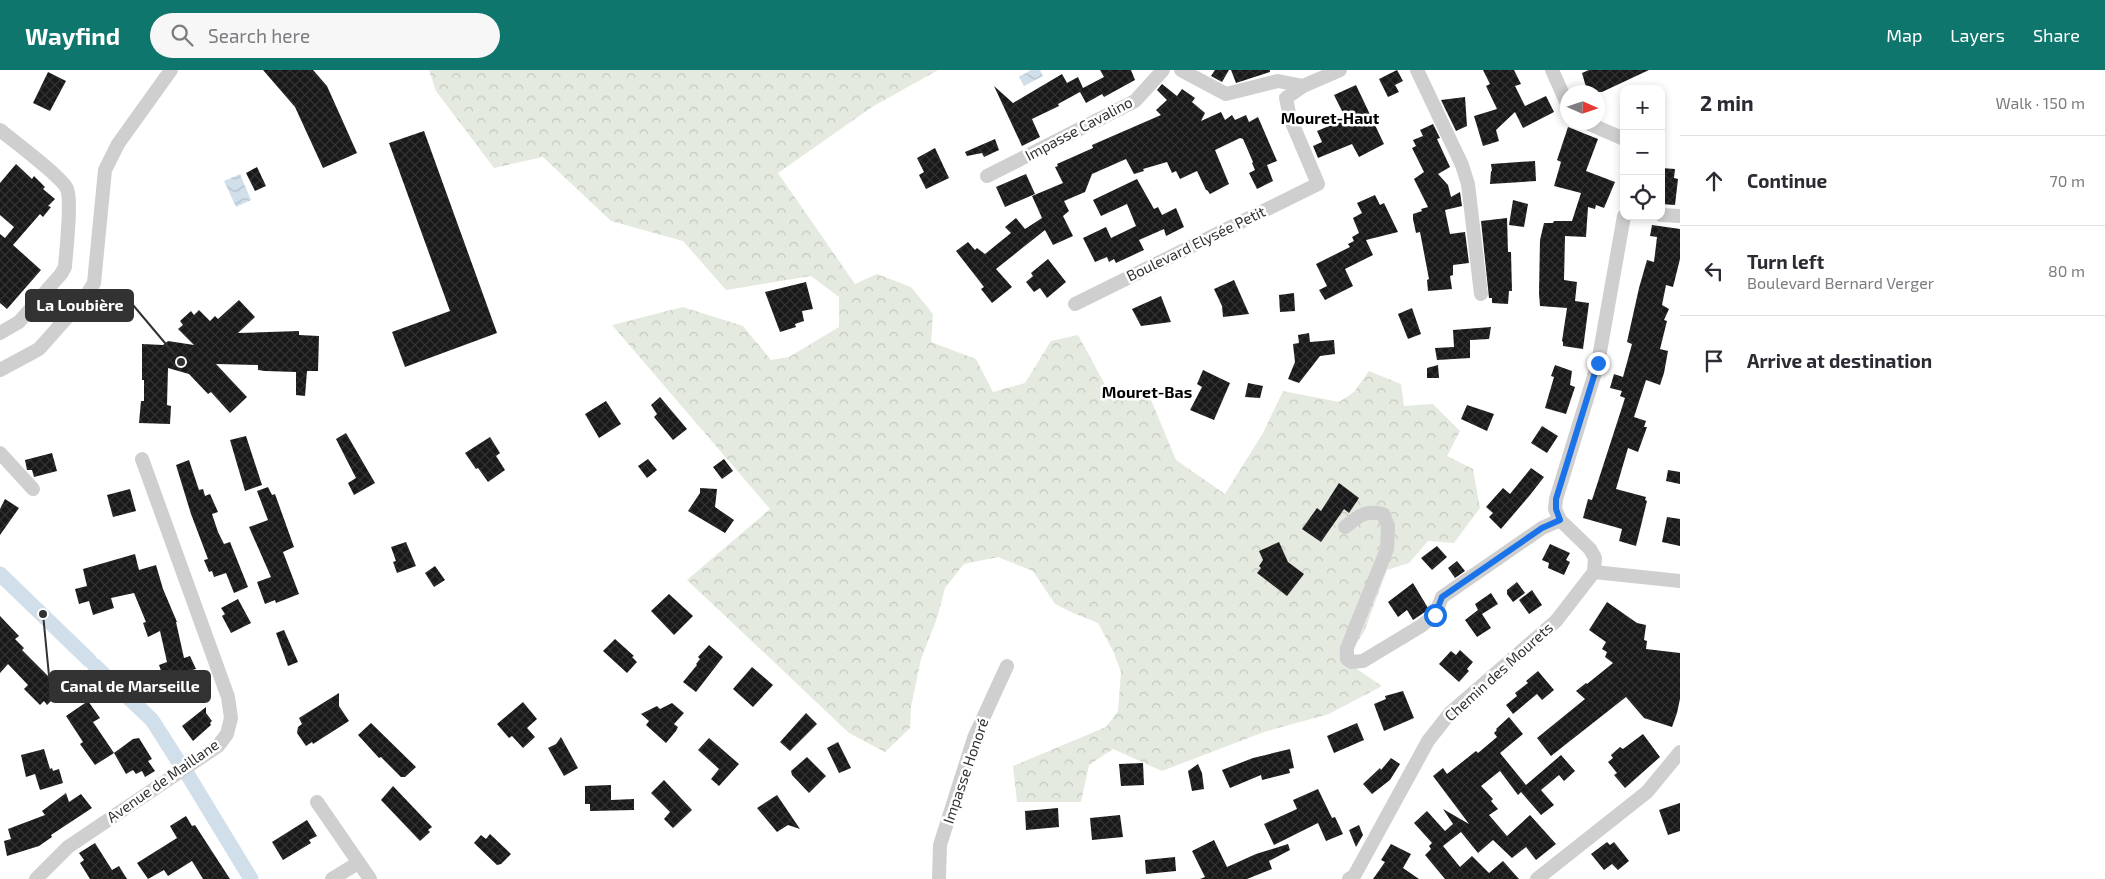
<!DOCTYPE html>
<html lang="en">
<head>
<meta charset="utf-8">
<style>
	body { margin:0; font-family:"Exo 2",sans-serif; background:#f7f7f7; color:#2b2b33 }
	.controls { position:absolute; right:15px; top:15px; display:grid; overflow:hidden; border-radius:10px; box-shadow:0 2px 8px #0003 }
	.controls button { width:45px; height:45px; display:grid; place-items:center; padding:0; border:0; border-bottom:1px solid #e1e1e2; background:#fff; color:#2b2b33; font:25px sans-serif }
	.compass { position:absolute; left:1560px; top:15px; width:45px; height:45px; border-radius:50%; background:#fff; box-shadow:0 2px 8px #0003; rotate:93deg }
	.stop { position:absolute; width:15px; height:15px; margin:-11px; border:4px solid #1a73e8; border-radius:50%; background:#fff }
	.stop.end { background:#1a73e8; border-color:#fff; box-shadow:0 1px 5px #0008 }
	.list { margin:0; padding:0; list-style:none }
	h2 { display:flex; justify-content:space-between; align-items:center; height:65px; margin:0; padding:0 20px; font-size:21px }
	h2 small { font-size:16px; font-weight:400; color:#7c7c81 }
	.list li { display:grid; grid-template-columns:32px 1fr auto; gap:15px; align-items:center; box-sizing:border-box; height:90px; padding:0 20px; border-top:1px solid #e1e1e2 }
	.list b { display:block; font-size:19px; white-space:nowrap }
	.list p { margin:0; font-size:16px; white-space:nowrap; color:#7c7c81 }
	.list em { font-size:16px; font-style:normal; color:#7c7c81 }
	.icon { flex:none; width:28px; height:28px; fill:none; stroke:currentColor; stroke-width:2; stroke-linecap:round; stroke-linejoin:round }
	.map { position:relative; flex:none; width:1680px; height:809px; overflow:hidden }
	header { display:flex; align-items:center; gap:30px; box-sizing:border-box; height:70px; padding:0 25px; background:#0f766e; color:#fff }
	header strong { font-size:24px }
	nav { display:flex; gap:28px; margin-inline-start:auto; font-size:18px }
	.search { width:350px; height:45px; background:#f7f7f7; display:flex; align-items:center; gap:12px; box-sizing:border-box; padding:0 18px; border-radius:28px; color:#7c7c81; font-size:19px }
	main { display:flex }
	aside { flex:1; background:#fff }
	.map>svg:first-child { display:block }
	.forest { fill:url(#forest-crowns) }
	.water { fill:url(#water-waves) }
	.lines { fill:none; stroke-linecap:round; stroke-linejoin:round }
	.canal { stroke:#d1dfeb; stroke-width:15 }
	.building { fill:url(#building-cross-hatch) }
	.minor { stroke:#cfcfcf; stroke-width:14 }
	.route { stroke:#1a73e8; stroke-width:6 }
	.labels { text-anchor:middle; stroke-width:5; stroke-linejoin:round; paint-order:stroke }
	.street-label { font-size:15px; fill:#323232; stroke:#fff }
	.neighbourhood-label { font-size:16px; font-weight:bold; fill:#000; stroke:#fff }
	.leader { fill:none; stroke:#323232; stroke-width:2 }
	.callout-dot { fill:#323232; stroke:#fff; stroke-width:2 }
	.callout { fill:#323232; stroke:#323232; stroke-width:2 }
	.callout-label { font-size:16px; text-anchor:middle; font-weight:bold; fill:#fff }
</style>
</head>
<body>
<header>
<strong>Wayfind</strong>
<div class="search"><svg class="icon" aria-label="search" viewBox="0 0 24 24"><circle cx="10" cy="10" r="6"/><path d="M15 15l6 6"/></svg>Search here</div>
<nav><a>Map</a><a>Layers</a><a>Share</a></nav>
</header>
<main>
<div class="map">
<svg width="1680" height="809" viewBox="0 0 1680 809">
	<defs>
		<pattern id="forest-crowns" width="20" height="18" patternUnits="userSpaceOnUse" patternTransform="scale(1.25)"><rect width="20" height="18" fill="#e4eadf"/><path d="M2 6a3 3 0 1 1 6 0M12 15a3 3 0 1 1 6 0" fill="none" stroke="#c4c9c0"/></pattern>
		<pattern id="water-waves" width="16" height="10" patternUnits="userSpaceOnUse" patternTransform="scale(1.25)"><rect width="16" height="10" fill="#d1dfeb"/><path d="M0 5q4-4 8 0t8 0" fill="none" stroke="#b4c0ca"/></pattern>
		<pattern id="building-cross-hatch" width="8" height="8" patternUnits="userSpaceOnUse" patternTransform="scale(1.25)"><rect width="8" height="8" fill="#191919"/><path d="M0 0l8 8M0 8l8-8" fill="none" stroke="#323232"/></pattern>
	</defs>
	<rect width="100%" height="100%" fill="#fff"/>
	<polygon class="forest" points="429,0 938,0 872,37 778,103 855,214 877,204 911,217 933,244 931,272 976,289 993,322 1025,313 1051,271 1078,265 1109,322 1151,330 1176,390 1225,424 1263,363 1283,321 1339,332 1354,322 1369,301 1401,314 1404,336 1433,334 1460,361 1447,386 1473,399 1480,438 1454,473 1428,471 1409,493 1387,500 1364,562 1345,591 1382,616 1329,644 1264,662 1162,701 1113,679 1089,695 1081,732 1017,732 1013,696 1106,657 1118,641 1121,602 1114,583 1098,553 1073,543 1055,534 1033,501 998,487 964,494 945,518 937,548 921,589 911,637 910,658 885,682 849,663 687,510 770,439 612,255 683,237 743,256 771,290 789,287 839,257 839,227 811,206 726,220 683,171 611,151 543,87 494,98 436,21"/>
	<g class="water">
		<polygon points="1031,0 1040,0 1043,6 1024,16 1019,7"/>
		<polygon points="240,104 251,130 236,137 224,111"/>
	</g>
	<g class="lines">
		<g class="canal">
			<polyline points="0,504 89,590"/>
			<polyline points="94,595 152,650 182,697"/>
			<polyline points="186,702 251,809"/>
		</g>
	</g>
	<g class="building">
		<polygon points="263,0 313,0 327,16 357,83 323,98 295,37"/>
		<polygon points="1100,0 1131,0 1135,10 1104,27 1102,24 1086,33 1080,22 1058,34 1059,36 1032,49 1040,67 1022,76 994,16 1013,33 1062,4 1067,13 1078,7 1083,18 1104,7"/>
		<polygon points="1215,0 1229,0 1222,12 1211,6"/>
		<polygon points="1231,0 1270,0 1270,2 1236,13"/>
		<polygon points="1397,0 1403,11 1395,15 1399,22 1388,27 1379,9"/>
		<polygon points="1483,0 1514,0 1521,14 1515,16 1525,36 1546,26 1554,42 1523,58 1515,42 1496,60 1499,71 1483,76 1474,46 1497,39 1486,16 1490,14"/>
		<polygon points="1589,0 1649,0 1602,22 1592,22 1589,16 1586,17 1582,3"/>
		<polygon points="48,2 66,11 50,41 33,33"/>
		<polygon points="1162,14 1177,26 1182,19 1195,28 1192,32 1205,43 1201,51 1221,42 1225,50 1232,45 1235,50 1246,45 1249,52 1258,47 1277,91 1267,95 1273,111 1257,119 1249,103 1255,100 1252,93 1253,92 1243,69 1240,68 1215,80 1229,114 1210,124 1207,120 1206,120 1197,101 1180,109 1176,101 1172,103 1167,92 1143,99 1144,101 1134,104 1126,89 1092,104 1085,122 1064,131 1069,141 1063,146 1073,166 1053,175 1045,160 996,199 1012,217 992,233 981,219 984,217 956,181 968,172 975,180 977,178 985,184 1011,163 1005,157 1016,148 1025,159 1042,148 1032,126 1063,113 1055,97 1058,96 1057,94 1093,78 1092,75 1161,45 1156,40 1167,30 1157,20"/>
		<polygon points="1356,15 1384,74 1359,87 1352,74 1318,88 1313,76 1322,72 1317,61 1346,49 1334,25"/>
		<polygon points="1465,27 1467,56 1456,61 1441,30"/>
		<polygon points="1433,54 1440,68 1437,69 1450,97 1438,104 1448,115 1451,127 1460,122 1462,136 1445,140 1450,164 1465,162 1469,193 1453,195 1453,205 1450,206 1452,219 1428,221 1427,210 1429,209 1420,162 1416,163 1413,149 1413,144 1422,141 1421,139 1428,137 1414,109 1424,102 1412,78 1416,76 1413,70 1423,66 1420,60"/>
		<polygon points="1568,57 1598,69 1586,101 1615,112 1604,138 1596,135 1595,139 1588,137 1586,167 1565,166 1564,210 1577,212 1575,231 1589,233 1583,279 1563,276 1563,272 1562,271 1567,238 1540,236 1539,223 1540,170 1544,153 1553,153 1554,151 1572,151 1581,123 1554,116 1561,92 1557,90"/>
		<polygon points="424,61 497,263 405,297 392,262 450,241 389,73"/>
		<polygon points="995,69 999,80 984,87 982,83 967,86 965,82"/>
		<polygon points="935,78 949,108 926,119 919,105 924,102 917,88"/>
		<polygon points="1535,91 1536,111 1490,114 1491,101 1492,101 1491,94"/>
		<polygon points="16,94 32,109 34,106 45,117 43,119 55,129 48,136 51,137 43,147 40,144 13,175 41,200 7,239 0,233 0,164 5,168 14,157 0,145 0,113"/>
		<polygon points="257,97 266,116 255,121 246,103"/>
		<polygon points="1661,98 1675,99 1674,108 1678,109 1675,135 1661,134"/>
		<polygon points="1026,104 1035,124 1005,137 996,117"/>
		<polygon points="1137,109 1154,139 1158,137 1162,145 1176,138 1184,157 1166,166 1164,159 1139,170 1144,180 1116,193 1114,189 1109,192 1107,187 1095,192 1083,168 1106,157 1111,168 1136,156 1127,134 1101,146 1093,130"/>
		<polygon points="1375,125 1380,135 1384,133 1398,162 1366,170 1373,185 1345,199 1353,216 1325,230 1319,220 1327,216 1316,194 1350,177 1348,174 1354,171 1352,167 1359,163 1353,148 1362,143 1357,133"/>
		<polygon points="1513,130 1528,134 1524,157 1509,155"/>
		<polygon points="1507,148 1508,182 1511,182 1512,221 1509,221 1508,234 1492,233 1492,228 1489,228 1481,151"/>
		<polygon points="1652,155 1680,159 1680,189 1673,217 1666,215 1662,235 1669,239 1664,250 1667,251 1660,279 1668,281 1664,303 1660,315 1646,310 1634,347 1646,351 1644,357 1647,357 1638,382 1628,378 1616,419 1646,427 1645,430 1647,431 1636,476 1619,471 1622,459 1583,448 1588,429 1592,430 1625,328 1620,326 1622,321 1610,318 1614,304 1623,307 1632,274 1627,272 1639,218 1647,190 1654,192 1657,167 1650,166"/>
		<polygon points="1048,189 1066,212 1047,228 1040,218 1034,222 1026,212 1033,206 1031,203"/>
		<polygon points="1234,210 1249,244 1223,247 1222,236 1214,219"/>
		<polygon points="806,212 813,239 802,241 804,251 795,254 796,257 780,262 765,222"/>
		<polygon points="1294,223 1295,241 1280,242 1279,225"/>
		<polygon points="1161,226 1171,252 1141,256 1132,239"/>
		<polygon points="239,230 255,247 238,263 299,261 299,265 319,266 318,301 307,301 305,326 296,325 296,302 265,301 258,300 258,295 216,294 247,327 230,343 211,322 208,324 189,304 168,298 167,335 171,336 170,354 139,353 141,331 144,331 144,310 142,310 142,274 163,275 168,271 194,275 178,259 183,255 180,251 191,241 194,245 199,240 210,251 215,246 218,249"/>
		<polygon points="1412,238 1421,264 1408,269 1398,244"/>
		<polygon points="1491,257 1489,269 1470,270 1470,288 1437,290 1435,278 1454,277 1453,260"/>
		<polygon points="1309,263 1310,272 1334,270 1335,284 1320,286 1299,313 1288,309 1295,292 1293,274 1299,273 1298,265"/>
		<polygon points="1438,295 1439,308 1427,308 1427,298"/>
		<polygon points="1555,295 1572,301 1570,315 1575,317 1566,344 1545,338 1554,307 1551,306"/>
		<polygon points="1203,300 1230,313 1214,350 1190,340 1202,317 1197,314"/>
		<polygon points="1248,313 1263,316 1260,328 1245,327"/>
		<polygon points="660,327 687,359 673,370 654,347 657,344 651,335"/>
		<polygon points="606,331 621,354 599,368 585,344"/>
		<polygon points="1467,335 1494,344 1487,361 1461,349"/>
		<polygon points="1542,356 1558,366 1547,383 1531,373"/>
		<polygon points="346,363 375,413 354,425 348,413 356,408 336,369"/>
		<polygon points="246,366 262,415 245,421 230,370"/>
		<polygon points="490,367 500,383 496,386 505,400 488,412 478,398 476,399 465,383"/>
		<polygon points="52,383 57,401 34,407 32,400 27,400 25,390"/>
		<polygon points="648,389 657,400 647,408 638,396"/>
		<polygon points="724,389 733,401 722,409 713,397"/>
		<polygon points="189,390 199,420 203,419 205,426 210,424 218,442 212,444 218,462 224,474 230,472 248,517 234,523 226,503 214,507 212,501 209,502 204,490 208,489 191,444 176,395"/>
		<polygon points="1531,398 1544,407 1530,425 1501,459 1489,447 1493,443 1486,437 1503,418 1510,424"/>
		<polygon points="1668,400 1680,402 1680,414 1666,411"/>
		<polygon points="1339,413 1359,428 1349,443 1344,439 1321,472 1302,459 1317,438 1321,441"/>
		<polygon points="268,417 272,425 275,424 294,477 283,482 299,524 276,533 275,530 265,534 257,512 271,507 249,457 268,450 257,421"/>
		<polygon points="700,418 717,419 715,437 734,450 725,463 688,441 700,423"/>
		<polygon points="130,419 136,441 113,447 107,425"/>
		<polygon points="5,429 19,438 0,465 0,439"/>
		<polygon points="1667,447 1680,449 1680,476 1662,472"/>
		<polygon points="406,472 416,496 397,503 393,492 396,491 391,477"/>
		<polygon points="1279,472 1288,492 1304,504 1287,526 1257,503 1261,498 1259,496 1263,490 1259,481"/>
		<polygon points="1550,474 1570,483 1566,490 1570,492 1564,505 1548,498 1549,493 1542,490"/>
		<polygon points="1437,476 1447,487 1432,500 1421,488"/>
		<polygon points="135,484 139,500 156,495 163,519 177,552 176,552 184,588 190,586 196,599 188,601 194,616 179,623 173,606 164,609 159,595 167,592 160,561 148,567 143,553 146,552 134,523 111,528 114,538 93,545 89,531 79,534 75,519 87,516 83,499"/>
		<polygon points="1457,491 1465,501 1455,508 1448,498"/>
		<polygon points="435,496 445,510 434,517 425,503"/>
		<polygon points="1517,512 1525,523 1513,532 1507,524 1507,520"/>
		<polygon points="1413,513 1428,538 1428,540 1413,550 1407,540 1398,547 1388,532"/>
		<polygon points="1532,520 1542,535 1529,544 1519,530"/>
		<polygon points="1491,523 1498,534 1482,544 1491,558 1477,567 1465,550 1478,540 1475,534"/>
		<polygon points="669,524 693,546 674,565 651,541"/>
		<polygon points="238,529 251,553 231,563 222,546 225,544 221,538"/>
		<polygon points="1607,532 1637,553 1646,555 1644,570 1647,571 1646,579 1680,583 1680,629 1677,643 1672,657 1644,648 1626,627 1551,686 1537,668 1585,629 1576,621 1586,613 1587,614 1613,593 1605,587 1607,582 1602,579 1606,572 1589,560"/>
		<polygon points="0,546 19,566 15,569 24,578 22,580 62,620 47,635 44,631 40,635 24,619 28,615 8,594 0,603"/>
		<polygon points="284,560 298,592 288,596 276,563"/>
		<polygon points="615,569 634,586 632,587 637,592 627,603 603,581"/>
		<polygon points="709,575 723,587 696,622 683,612 697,595 696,594 700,589 698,587"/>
		<polygon points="1460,580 1473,592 1467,599 1469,601 1459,612 1439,594 1451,581 1456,585"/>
		<polygon points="752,597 773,615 753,637 733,619"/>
		<polygon points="1538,601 1554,620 1542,630 1537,624 1513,644 1506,635 1517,626 1515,623 1528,613 1526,611"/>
		<polygon points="1403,621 1414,648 1384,661 1374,634 1386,629 1385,626"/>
		<polygon points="339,623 339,636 349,651 313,674 312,672 306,676 297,663 298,657 302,654 299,648"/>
		<polygon points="88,631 100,648 93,652 114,683 95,695 80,674 83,672 66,646"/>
		<polygon points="523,632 537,649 527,658 535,667 523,678 512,666 509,668 497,654"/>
		<polygon points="672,633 684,643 674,654 678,657 676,661 666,673 646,655 649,651 641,644 657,636 660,639"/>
		<polygon points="206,637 206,643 212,651 210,653 211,655 193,671 182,656"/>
		<polygon points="806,643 817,654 790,681 780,672"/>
		<polygon points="1509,647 1523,664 1500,683 1526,715 1561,685 1575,701 1564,711 1559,705 1541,720 1554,735 1541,745 1521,722 1518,725 1500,701 1481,716 1493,729 1491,731 1498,739 1489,745 1507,766 1530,745 1556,774 1536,790 1526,777 1512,788 1493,770 1478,783 1461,762 1443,776 1460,797 1472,786 1489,803 1503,791 1519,809 1445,809 1425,785 1431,779 1429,776 1432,773 1414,753 1427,741 1445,761 1453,754 1443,739 1469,754 1433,706 1443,698 1447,704 1476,681 1478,683 1497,667 1494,663 1497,660 1496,659"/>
		<polygon points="371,653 416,697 405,707 401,707 381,687 379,688 358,665"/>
		<polygon points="1357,653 1364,670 1334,683 1327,666"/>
		<polygon points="1643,664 1660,687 1625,718 1614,705 1617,703 1608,692 1613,688 1611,685 1620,677 1623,679"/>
		<polygon points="561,667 578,698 564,706 548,678 556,674"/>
		<polygon points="139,668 152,689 148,691 155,701 145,707 142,701 136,704 133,700 126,704 114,683 133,669"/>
		<polygon points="709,668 739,694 719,716 711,709 719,699 698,680"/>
		<polygon points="838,672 851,698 839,703 827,678"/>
		<polygon points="44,679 50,699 52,698 53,701 59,699 63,713 40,720 35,704 26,707 21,685"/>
		<polygon points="1290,679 1294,698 1289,699 1290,703 1262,710 1261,705 1230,718 1222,700 1253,688"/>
		<polygon points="807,687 826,706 809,723 792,705 791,701"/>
		<polygon points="1391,688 1400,694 1390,710 1372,724 1363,714 1380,698 1381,700"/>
		<polygon points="1143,693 1144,715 1121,716 1119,694"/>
		<polygon points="1198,694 1202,703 1204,719 1192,721 1188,701"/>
		<polygon points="664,710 692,740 673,758 664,749 670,742 651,723"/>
		<polygon points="611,715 611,730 634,729 634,740 590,741 590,734 585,734 585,716"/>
		<polygon points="393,716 432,757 428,760 430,762 420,771 381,730"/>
		<polygon points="1318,719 1332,748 1335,747 1343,764 1326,771 1318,753 1274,775 1264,754 1297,739 1293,730"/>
		<polygon points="66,723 69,732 81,724 92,738 51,765 52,767 39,776 7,786 4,771 11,769 8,759 45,745 42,741"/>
		<polygon points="777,725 800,759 788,755 777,762 757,738"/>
		<polygon points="1680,733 1680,761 1668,765 1659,740"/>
		<polygon points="1058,738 1059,757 1026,760 1025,741"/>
		<polygon points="1120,745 1123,767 1092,770 1090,748"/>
		<polygon points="186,746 192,756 195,755 230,809 203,809 192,791 168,806 164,800 148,809 137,793 177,768 170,756"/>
		<polygon points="307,750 317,766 309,770 311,773 283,790 272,772"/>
		<polygon points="1359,755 1363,765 1356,777 1349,760"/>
		<polygon points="490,764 511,784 501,794 497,795 474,773 481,765 486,769"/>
		<polygon points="1214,770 1227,797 1256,784 1288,774 1290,780 1269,791 1272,799 1247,809 1200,809 1205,807 1192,781"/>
		<polygon points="1607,772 1610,775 1614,772 1629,791 1618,800 1612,794 1604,800 1591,784"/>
		<polygon points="95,773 112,800 119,796 127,809 90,809 80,793 84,790 79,783"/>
		<polygon points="1391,774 1411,784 1403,798 1419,809 1373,809 1385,792 1381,790"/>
		<polygon points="1175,787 1176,801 1146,804 1145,790"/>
	</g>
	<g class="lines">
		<g class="minor">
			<polyline points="1181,0 1226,24 1278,11 1303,16"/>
			<polyline points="1417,0 1462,95 1468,114 1481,224"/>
			<polyline points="1552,0 1568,36"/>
			<polyline points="1585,52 1624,69"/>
			<path d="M0,60C12,70 62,107 67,119C72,131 66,181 65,197L61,204L19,252L0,263"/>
			<polyline points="987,106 1135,31 1163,0"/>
			<polyline points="1661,145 1680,146"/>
			<polyline points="1075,234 1318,114 1290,48 1286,28 1303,16 1340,0"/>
			<polyline points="0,300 39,279 86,226 94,213 105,100 118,74 171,0"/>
			<polyline points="0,383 33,419"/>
			<path d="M1345,457C1359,446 1364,440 1383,444L1388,456L1387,479L1347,578V589L1351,592L1363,591L1421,556L1435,545L1442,527L1542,458L1560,450"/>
			<polyline points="1594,502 1680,511"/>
			<polyline points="317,732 370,809"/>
			<polyline points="36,809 68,777 218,676 227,664 231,648 228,627 142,389"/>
			<polyline points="332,809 358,793"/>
			<polyline points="939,809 940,775 974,668 1007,596"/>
			<polyline points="1349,809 1354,806 1428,671 1450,643 1556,551 1594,502 1595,488 1590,479 1560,450 1555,439 1556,429 1598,293 1624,146"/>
			<polyline points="1537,809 1647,722 1680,682"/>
		</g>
	</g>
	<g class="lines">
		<polyline class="route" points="1435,545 1442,527 1542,458 1560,450 1556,439 1556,429 1598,293"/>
	</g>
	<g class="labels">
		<g class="street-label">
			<text transform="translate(1079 59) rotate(-28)" y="5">Impasse Cavalino</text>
			<text transform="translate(1196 174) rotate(-26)" y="5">Boulevard Elysée Petit</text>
			<text transform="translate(1499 602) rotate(-42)" y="5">Chemin des Mourets</text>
			<text transform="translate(966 701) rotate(-71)" y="5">Impasse Honoré</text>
			<text transform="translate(163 711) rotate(-35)" y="5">Avenue de Maillane</text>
		</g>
		<g class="neighbourhood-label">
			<text x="1330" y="54">Mouret-Haut</text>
			<text x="1147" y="328">Mouret-Bas</text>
		</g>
	</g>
	<path class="leader" d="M181 292L133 235M43 544L50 616"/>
	<g class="callout-dot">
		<circle cx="181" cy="292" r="5"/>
		<circle cx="43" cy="544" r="5"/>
	</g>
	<g class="callout">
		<rect x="26" y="220" width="107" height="31" rx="5"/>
		<rect x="50" y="601" width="160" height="31" rx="5"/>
	</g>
	<g class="callout-label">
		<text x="80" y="241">La Loubière</text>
		<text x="130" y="622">Canal de Marseille</text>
	</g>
</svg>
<div class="controls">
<button>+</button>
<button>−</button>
<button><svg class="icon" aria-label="locate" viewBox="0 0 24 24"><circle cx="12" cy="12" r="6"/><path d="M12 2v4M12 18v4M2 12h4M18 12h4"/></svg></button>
</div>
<svg class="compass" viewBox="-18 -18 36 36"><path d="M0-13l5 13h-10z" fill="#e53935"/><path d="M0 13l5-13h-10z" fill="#7c7c81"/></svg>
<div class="stop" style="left:1435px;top:545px"></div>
<div class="stop end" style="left:1598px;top:293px"></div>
</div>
<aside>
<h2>2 min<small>Walk · 150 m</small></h2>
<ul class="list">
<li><svg class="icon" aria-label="ahead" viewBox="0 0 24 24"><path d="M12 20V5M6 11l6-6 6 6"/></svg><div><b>Continue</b></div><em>70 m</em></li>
<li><svg class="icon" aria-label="left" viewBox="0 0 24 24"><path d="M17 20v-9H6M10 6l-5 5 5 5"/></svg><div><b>Turn left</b><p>Boulevard Bernard Verger</p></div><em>80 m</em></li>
<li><svg class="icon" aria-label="arrive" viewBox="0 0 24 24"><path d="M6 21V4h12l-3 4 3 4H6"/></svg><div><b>Arrive at destination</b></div></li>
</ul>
</aside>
</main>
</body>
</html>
